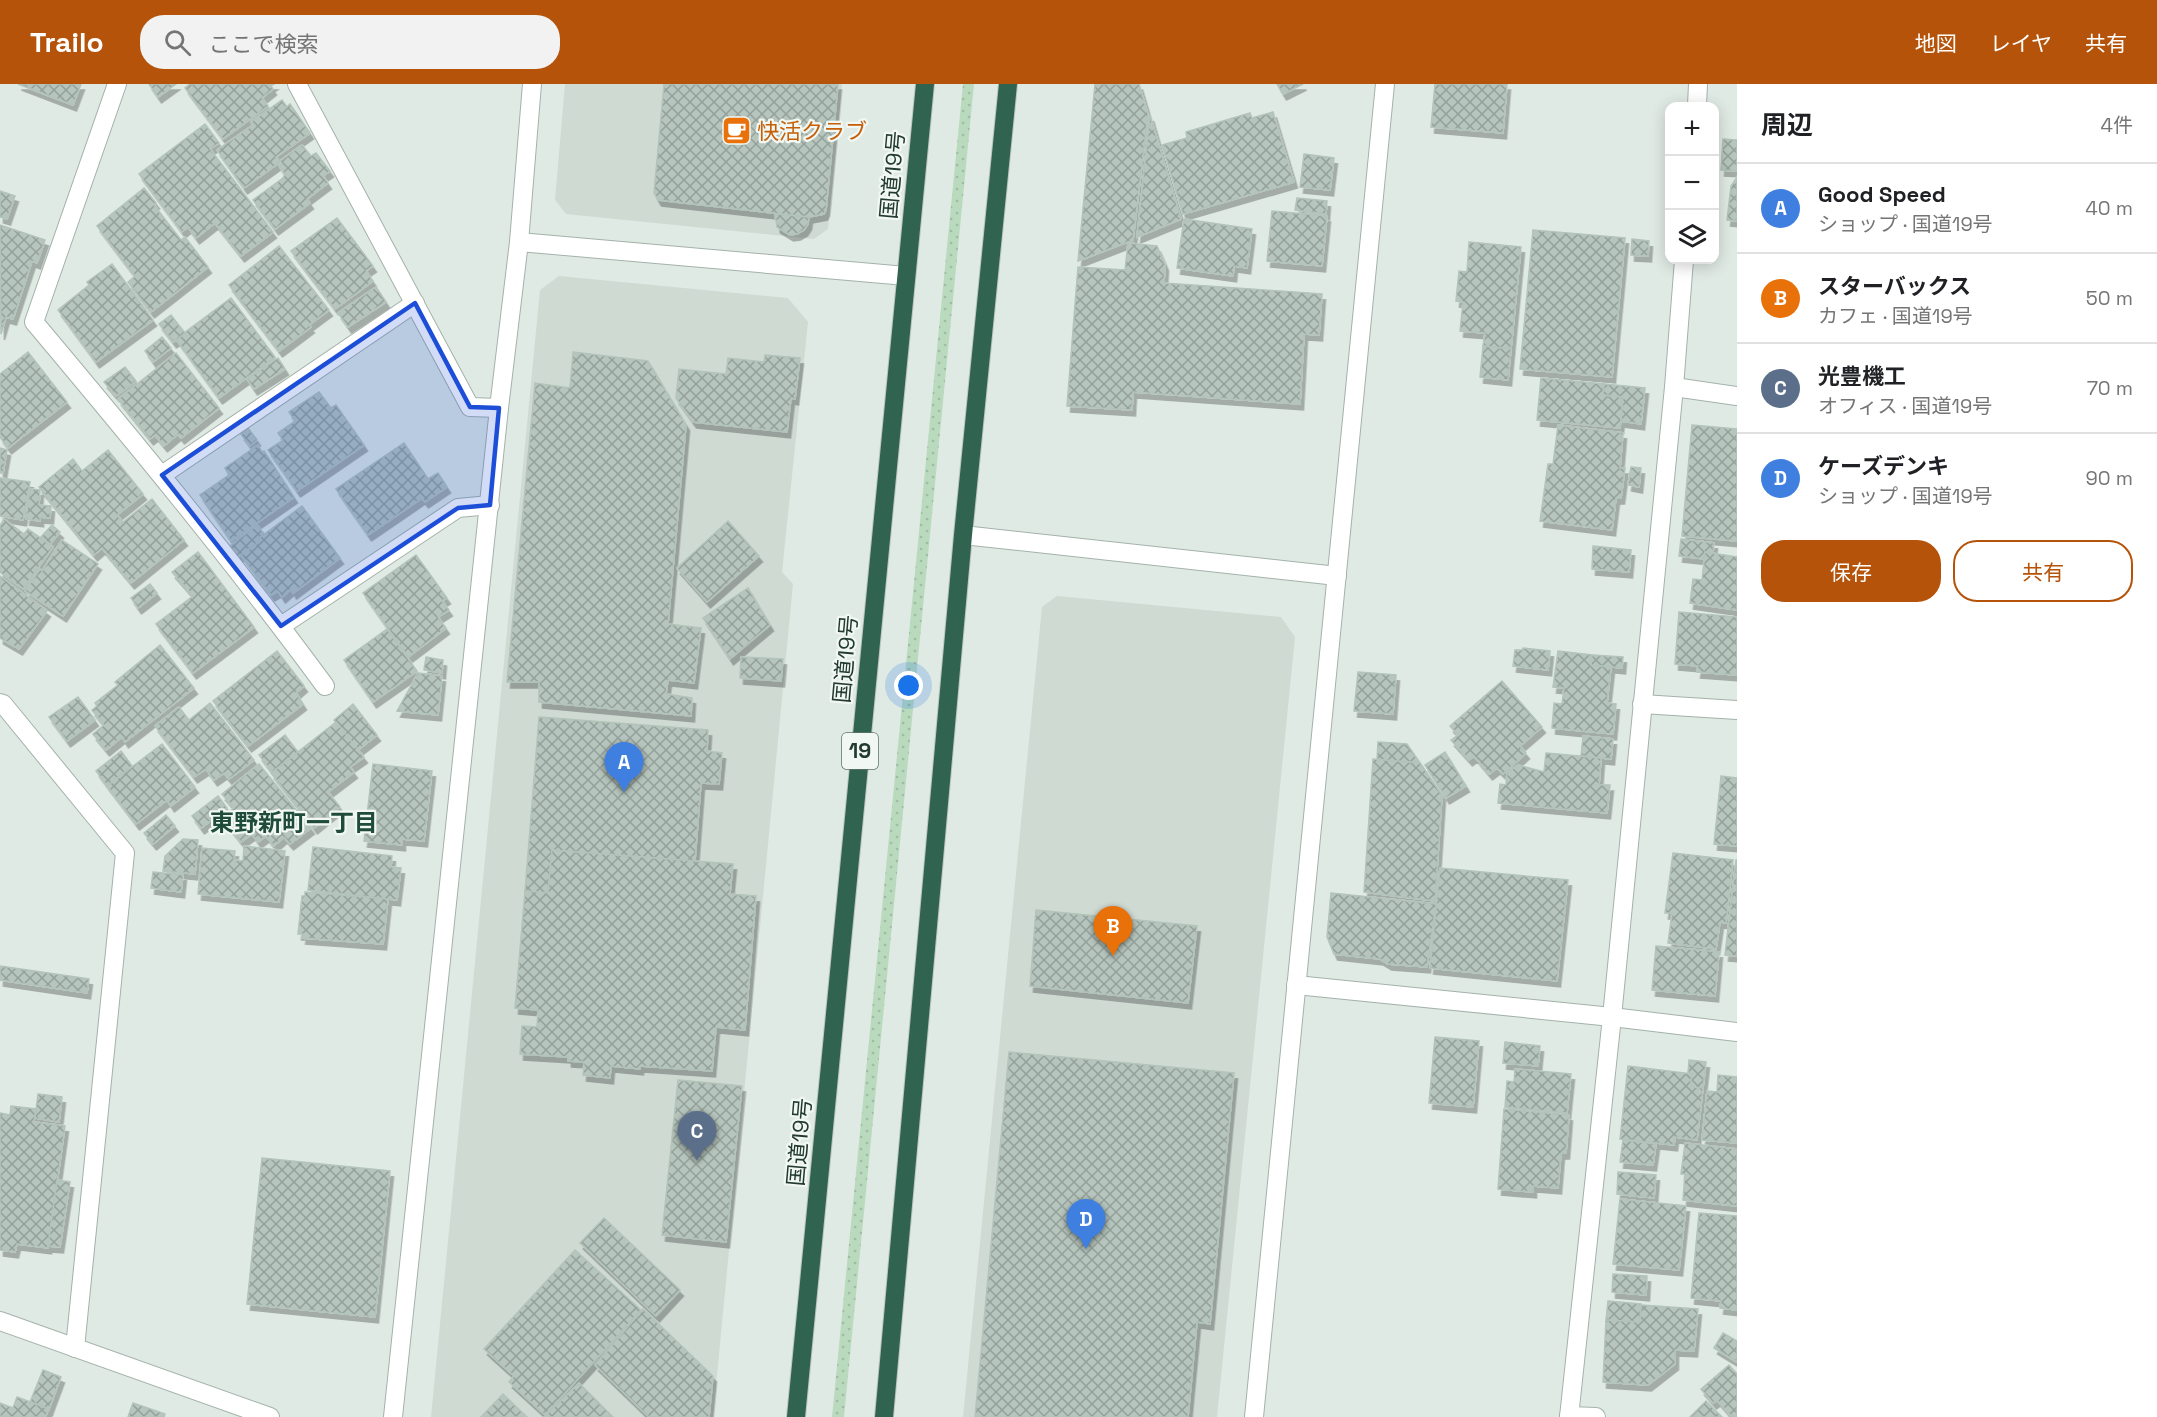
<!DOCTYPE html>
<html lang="ja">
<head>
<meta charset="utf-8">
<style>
	body { margin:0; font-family:"Space Grotesk","Noto Sans JP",sans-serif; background:#f2f2f2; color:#202124 }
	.controls { position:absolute; right:18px; top:18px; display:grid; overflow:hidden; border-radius:12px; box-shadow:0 3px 15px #0003 }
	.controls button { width:54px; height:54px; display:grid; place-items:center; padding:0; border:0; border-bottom:2px solid #e0e0e0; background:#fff; color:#202124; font:30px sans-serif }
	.you { position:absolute; left:909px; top:602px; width:21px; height:21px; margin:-15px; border:4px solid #fff; border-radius:50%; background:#1a73e8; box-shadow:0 0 0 9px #1a73e833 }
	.badge { display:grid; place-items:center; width:39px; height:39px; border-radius:50%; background:#b45309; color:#fff; font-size:20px; font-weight:700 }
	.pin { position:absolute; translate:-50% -50px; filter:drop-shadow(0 2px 3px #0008) }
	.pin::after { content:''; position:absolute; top:32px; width:21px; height:18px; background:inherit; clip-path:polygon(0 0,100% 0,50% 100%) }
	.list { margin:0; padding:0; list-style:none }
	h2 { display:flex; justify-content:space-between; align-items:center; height:78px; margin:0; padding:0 24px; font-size:26px }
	h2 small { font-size:20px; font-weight:400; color:#757577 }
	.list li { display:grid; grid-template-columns:39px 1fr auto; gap:18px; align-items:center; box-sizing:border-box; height:90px; padding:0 24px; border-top:2px solid #e0e0e0 }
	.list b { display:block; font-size:22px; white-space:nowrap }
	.list p { margin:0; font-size:20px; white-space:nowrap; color:#757577 }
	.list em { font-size:20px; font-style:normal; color:#757577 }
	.actions { display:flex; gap:12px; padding:18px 24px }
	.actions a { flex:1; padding:14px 0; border:2px solid #b45309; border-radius:24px; text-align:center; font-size:21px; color:#b45309 }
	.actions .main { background:#b45309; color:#fff }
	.icon { flex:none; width:33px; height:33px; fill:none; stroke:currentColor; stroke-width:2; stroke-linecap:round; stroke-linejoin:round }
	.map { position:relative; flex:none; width:1737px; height:1333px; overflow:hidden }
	header { display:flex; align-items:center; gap:36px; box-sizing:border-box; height:84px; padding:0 30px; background:#b45309; color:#fff }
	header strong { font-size:28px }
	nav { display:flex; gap:33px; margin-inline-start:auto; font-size:21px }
	.search { width:420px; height:54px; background:#f2f2f2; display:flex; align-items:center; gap:15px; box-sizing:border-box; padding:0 21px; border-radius:24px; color:#757577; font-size:22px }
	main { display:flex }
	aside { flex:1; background:#fff }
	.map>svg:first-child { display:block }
	.built { fill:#cfdad3 }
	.grass { fill:url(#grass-dots) }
	.building { fill:url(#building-cross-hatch); stroke:#b3c4ba; stroke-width:1.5; filter:url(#shadow) }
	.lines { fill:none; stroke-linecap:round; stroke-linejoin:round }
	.street-casing { stroke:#a3b2aa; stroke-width:20 }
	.highway-casing { stroke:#bdc4c1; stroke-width:20 }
	.street { stroke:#fff; stroke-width:18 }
	.highway { stroke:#306451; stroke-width:18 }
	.marked { fill:#1d4ed8; fill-opacity:0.2; stroke:#1d4ed8; stroke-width:4.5; stroke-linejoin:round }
	.labels { text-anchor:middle; stroke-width:4.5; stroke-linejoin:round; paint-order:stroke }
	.shield { fill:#f1f7f3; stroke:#60736a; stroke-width:1.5 }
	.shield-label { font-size:21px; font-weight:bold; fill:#223a30 }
	.food-label { font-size:22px; fill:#c56008; stroke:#f1f7f3; text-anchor:start }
	.street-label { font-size:22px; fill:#223a30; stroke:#f1f7f3 }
	.neighbourhood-label { font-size:24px; font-weight:bold; fill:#1f4b39; stroke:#f1f7f3 }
</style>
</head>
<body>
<header>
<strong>Trailo</strong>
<div class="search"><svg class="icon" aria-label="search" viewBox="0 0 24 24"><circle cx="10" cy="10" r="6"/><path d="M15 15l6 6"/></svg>ここで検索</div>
<nav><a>地図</a><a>レイヤ</a><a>共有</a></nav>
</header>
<main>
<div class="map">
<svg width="1737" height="1333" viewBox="0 0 1737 1333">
	<defs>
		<pattern id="grass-dots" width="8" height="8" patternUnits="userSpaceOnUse" patternTransform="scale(1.5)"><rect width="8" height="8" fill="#badabe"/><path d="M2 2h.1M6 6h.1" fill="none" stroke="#a0bca4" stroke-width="1.8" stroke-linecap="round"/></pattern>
		<pattern id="building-cross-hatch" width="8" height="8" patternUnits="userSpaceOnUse" patternTransform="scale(1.5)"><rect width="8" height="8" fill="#b6c5bd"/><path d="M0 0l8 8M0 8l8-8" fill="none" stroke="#94a19a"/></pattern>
		<filter id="shadow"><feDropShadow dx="3.5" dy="6" stdDeviation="0" flood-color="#0004"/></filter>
	</defs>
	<rect width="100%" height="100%" fill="#e0eae4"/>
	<g class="built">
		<polygon points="565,0 842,0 828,145 814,155 566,130 555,116"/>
		<polygon points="559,192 788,214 808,238 782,488 793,500 713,1333 431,1333 540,206"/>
		<polygon points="1057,512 1281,533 1295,553 1217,1333 963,1333 1042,523"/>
	</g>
	<polygon class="grass" points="963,0 974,0 844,1333 832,1333"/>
	<g class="building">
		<polygon points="18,0 81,0 73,21"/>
		<polygon points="149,0 176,0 158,13"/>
		<polygon points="190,0 274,0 271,2 273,5 262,14 268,22 223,55 185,4"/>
		<polygon points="664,0 838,0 826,126 824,130 809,133 658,116 654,109"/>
		<polygon points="1095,0 1139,0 1148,30 1133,156 1078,177"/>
		<polygon points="1277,0 1303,0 1283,10"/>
		<polygon points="1435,0 1507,0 1503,49 1431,43"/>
		<polygon points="282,16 287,23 290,20 310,49 276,73 280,78 244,104 217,66 253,41 251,38"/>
		<polygon points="1273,28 1294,98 1183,130 1162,61 1187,54 1186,48 1250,29 1252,34"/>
		<polygon points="1150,31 1181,135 1137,153"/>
		<polygon points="205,40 219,59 210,65 273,148 241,172 215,139 196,154 188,143 182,148 139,90"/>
		<polygon points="1723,55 1737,56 1737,87 1721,86"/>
		<polygon points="302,61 311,72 316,69 330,87 323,92 328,99 307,115 310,119 275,145 253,116 283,94 285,90 279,82 282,80 280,77"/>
		<polygon points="1304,70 1334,74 1330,106 1300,103"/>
		<polygon points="1737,93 1737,137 1727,136 1731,102"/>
		<polygon points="144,104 156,119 154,121 181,156 185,153 208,183 151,228 128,198 135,192 97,142"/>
		<polygon points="0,107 15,112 7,135 0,133"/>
		<polygon points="1297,114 1327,117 1326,130 1295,126"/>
		<polygon points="1272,127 1327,132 1322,182 1267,177"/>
		<polygon points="775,130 809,133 808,140 804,146 797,150 790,151 777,143"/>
		<polygon points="337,134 373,182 366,187 373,197 335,225 291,167"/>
		<polygon points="1184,135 1252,145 1247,184 1234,182 1233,192 1177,184"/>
		<polygon points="0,141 45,156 37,179 32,177 13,235 6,233 1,250"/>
		<polygon points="1533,146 1625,154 1612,293 1520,285"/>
		<polygon points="1632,155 1649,157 1648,172 1631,171"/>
		<polygon points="1469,158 1521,163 1511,265 1483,262 1485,249 1460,247 1463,218 1456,217 1459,187 1467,188"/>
		<polygon points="1128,159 1157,162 1165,181 1164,199 1322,210 1319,251 1304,250 1300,320 1133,308 1132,326 1067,322 1078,183 1125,186"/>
		<polygon points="279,162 329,226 309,241 311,243 279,267 229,201"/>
		<polygon points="112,180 153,236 96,278 58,226 89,201 87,198"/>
		<polygon points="376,203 386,218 348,243 338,229"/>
		<polygon points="231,214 275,273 219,314 176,255"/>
		<polygon points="171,231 185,249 173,258 159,240"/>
		<polygon points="162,253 171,264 153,278 145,267"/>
		<polygon points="1483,262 1511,265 1508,296 1480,293"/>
		<polygon points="28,268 67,318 8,364 0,353 0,290"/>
		<polygon points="573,268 648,277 686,341 668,540 701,544 694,599 668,596 666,610 692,614 691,632 539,618 539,598 507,598 535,299 570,304"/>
		<polygon points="176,269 219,324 181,354 178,350 164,362 155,351 150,355 118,315"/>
		<polygon points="765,271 800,274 795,315 791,314 787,348 693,338 676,314 679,285 726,290 728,274 764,278"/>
		<polygon points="278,274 285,285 254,305 247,295"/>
		<polygon points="125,283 136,297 116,312 104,298"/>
		<polygon points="1541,294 1604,300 1603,311 1623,313 1620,344 1537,336"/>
		<polygon points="1604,300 1645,304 1641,340 1621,337 1623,313 1603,311"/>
		<polygon points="319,308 331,324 336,321 364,361 297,407 268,366 283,356 278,349 295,337 289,328"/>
		<polygon points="1558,341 1623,349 1620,384 1625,384 1621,414 1616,414 1612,446 1540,437 1548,380 1553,380"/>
		<polygon points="1692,341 1737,345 1737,457 1682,452"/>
		<polygon points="248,344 257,356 250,362 241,350"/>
		<polygon points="404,359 428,395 438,389 447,403 425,418 422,414 368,451 336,405"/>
		<polygon points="258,361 262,368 264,367 294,413 231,457 200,411 229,391 225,384"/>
		<polygon points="0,364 7,366 3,389 0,389"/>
		<polygon points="108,366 143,410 117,431 123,438 152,415 184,456 131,499 102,464 94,471 39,403 73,375 82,387"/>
		<polygon points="1631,383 1641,384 1639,403 1628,401"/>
		<polygon points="0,394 30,398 23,436 0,432"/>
		<polygon points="30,405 40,406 39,421 51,422 50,434 40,433 40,437 26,435"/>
		<polygon points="302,422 340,474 293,509 291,505 282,513 278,507 271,511 241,471 260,457 258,455"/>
		<polygon points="4,435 24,450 28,445 53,463 23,505 0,488 0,442"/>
		<polygon points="728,437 759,472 707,518 677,484"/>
		<polygon points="52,441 60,448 50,460 41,453"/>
		<polygon points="257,441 264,450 258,455 260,457 238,473 230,462"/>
		<polygon points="1681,455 1714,459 1713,469 1705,468 1705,475 1679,472"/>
		<polygon points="62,456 98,480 63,532 25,507 40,485 42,487"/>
		<polygon points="1593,462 1631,466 1629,488 1592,485"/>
		<polygon points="198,468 254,543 193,589 156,540 193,512 172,488"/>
		<polygon points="1705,468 1737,473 1737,526 1690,519 1693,495 1702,496"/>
		<polygon points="416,471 447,514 442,517 449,526 438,533 446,544 408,573 363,509"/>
		<polygon points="0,492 47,527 19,565 0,554"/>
		<polygon points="150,500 157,509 138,524 131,514"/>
		<polygon points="748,504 770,541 730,575 703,534"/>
		<polygon points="1679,528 1737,533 1737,591 1697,588 1698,582 1675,580"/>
		<polygon points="387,545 417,587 373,618 344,576"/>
		<polygon points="160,561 194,604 125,658 122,653 106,666 93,650 104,641 92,626 97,622 95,619 118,601 115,598"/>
		<polygon points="1523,564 1550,567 1548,586 1513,582 1515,566 1522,566"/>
		<polygon points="277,567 304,602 296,609 303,620 248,662 213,617"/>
		<polygon points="1558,567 1592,571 1591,581 1611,583 1607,619 1616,620 1613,650 1552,644 1554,619 1562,620 1564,604 1553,603"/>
		<polygon points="1592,571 1623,573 1622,584 1591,581"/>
		<polygon points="426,573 443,576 442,589 424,586"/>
		<polygon points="741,573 783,575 781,597 740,594"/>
		<polygon points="1358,588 1396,591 1393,630 1354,627"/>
		<polygon points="418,589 442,592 438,631 397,627"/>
		<polygon points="1502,597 1542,643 1520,662 1526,669 1503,690 1497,684 1489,690 1474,672 1469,676 1451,656 1458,651 1450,642"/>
		<polygon points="78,613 95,636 67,657 49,633"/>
		<polygon points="210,619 254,676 229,695 224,689 214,696 206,685 194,693 155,642 179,623 189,636"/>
		<polygon points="353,620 377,651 358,666 334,636"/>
		<polygon points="539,633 708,646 707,667 722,669 719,700 701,699 695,777 552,766 548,809 525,807"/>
		<polygon points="336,638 364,673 350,683 354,688 328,708 340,723 314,744 271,689"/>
		<polygon points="285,651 298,668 272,688 259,671"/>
		<polygon points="1583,652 1613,655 1611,675 1581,672"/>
		<polygon points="1378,658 1407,660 1420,679 1377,676"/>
		<polygon points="162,660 195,703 171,722 167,716 136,740 107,702"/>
		<polygon points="121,667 132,682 107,702 96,687"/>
		<polygon points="1445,668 1466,702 1446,714 1425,681"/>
		<polygon points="1546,669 1601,674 1599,701 1610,701 1607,729 1498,719 1500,700 1506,701 1507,689 1518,681 1544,688"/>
		<polygon points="1373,675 1420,679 1442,711 1435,817 1364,808"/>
		<polygon points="259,680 311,744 290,760 284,753 274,762 266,752 258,758 252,750 241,758 222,734 234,724 222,710"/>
		<polygon points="373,680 432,687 424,757 402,755 402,761 364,757"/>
		<polygon points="1721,692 1737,694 1737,762 1714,760"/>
		<polygon points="218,712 227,724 201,744 192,732"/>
		<polygon points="166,731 175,742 153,760 144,749"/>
		<polygon points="183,755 198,756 195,790 163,787 165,772"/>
		<polygon points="244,762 285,767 279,818 198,810 202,764 235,767 234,776 243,777"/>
		<polygon points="313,763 392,772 391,783 401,784 397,816 308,806"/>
		<polygon points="552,766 733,780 730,810 756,812 745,946 716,943 712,987 640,982 640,985 611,982 610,994 583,991 584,978 568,977 568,973 520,970 522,942 537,943 538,926 515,924 525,807 548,809"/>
		<polygon points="1673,769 1733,776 1726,839 1720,838 1716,865 1668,859 1672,829 1665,829"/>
		<polygon points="1736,776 1737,776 1737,872 1725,871"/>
		<polygon points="1440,784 1568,796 1557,897 1430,884"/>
		<polygon points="153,788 183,791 181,808 151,804"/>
		<polygon points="305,808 388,815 383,860 302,854 303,850 298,850 302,812 305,812"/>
		<polygon points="1331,809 1436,820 1427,883 1388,880 1380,875 1334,870 1327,853"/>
		<polygon points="1036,826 1197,842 1188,919 1030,902"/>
		<polygon points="1656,862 1719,868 1715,912 1652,906"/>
		<polygon points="0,882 89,895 87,909 0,896"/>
		<polygon points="1435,953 1479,957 1473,1023 1429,1019"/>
		<polygon points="1505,958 1540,962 1538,982 1503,979"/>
		<polygon points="1009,968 1234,989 1210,1240 1197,1238 1188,1333 975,1333"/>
		<polygon points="1689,976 1706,978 1703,1004 1690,1003 1692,990 1688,989"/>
		<polygon points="1628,982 1692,990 1690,1003 1703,1004 1697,1056 1675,1053 1674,1061 1620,1055"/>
		<polygon points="1515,985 1571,990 1567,1029 1505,1023 1507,997 1514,998"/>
		<polygon points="1718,991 1737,993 1737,1059 1702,1056 1707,1007 1717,1008"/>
		<polygon points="678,996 742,1002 726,1158 662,1151"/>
		<polygon points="38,1010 62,1013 59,1038 35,1034"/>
		<polygon points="11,1022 36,1025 34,1038 65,1042 48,1164 17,1160 15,1168 0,1166 0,1029 10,1031"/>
		<polygon points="1504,1025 1569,1031 1566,1069 1561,1069 1558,1104 1533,1102 1533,1108 1498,1105"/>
		<polygon points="1623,1056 1656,1060 1653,1081 1620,1078"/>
		<polygon points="1685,1059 1737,1065 1737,1122 1683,1116 1685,1090 1681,1090"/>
		<polygon points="262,1074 390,1087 375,1233 247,1220"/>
		<polygon points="1618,1088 1656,1091 1654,1114 1617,1110"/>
		<polygon points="57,1096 70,1098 60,1163 48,1162"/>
		<polygon points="1620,1115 1686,1122 1679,1186 1613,1180"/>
		<polygon points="1699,1129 1737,1132 1737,1226 1720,1224 1721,1217 1691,1214"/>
		<polygon points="604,1134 680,1206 656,1232 580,1159"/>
		<polygon points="575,1166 641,1226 545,1331 509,1298 514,1292 484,1265"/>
		<polygon points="1613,1190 1647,1192 1646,1211 1612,1208"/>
		<polygon points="1608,1217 1641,1220 1640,1238 1606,1236"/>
		<polygon points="1641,1221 1698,1225 1694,1267 1675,1266 1675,1280 1648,1301 1603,1298 1606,1236 1640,1238"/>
		<polygon points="643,1225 713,1292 709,1333 649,1333 595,1281"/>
		<polygon points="1723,1249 1737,1257 1737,1278 1714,1264"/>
		<polygon points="1729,1281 1737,1290 1737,1333 1732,1333 1717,1316 1713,1319 1701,1305"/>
		<polygon points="43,1286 61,1293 49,1325 30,1318"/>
		<polygon points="579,1299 613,1333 544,1333"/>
		<polygon points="503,1310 527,1333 481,1333"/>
		<polygon points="17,1313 49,1325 45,1333 0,1333 0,1319 13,1324"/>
		<polygon points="1706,1317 1722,1333 1690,1333"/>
		<polygon points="133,1319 165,1330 164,1333 128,1333"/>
	</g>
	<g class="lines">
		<defs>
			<g id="street">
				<path d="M117,0L34,238C134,357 233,477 325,602"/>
				<polyline points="297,0 470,323 499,324"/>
				<polyline points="1697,22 1698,0"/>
				<polyline points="519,158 906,192"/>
				<polyline points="1674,303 1737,312"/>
				<polyline points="162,391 415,219"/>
				<polyline points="963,451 1337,492"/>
				<polyline points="281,542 458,424 490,421"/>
				<polyline points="0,619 3,620 125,769 75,1264"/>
				<polyline points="1642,620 1737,626"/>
				<polyline points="1296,901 1612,933 1737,948"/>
				<polyline points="0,1237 270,1333"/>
				<polyline points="1569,1332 1596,1333"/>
				<polyline points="393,1333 499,324 519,158 532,0"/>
				<polyline points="1254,1333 1385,0"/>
				<polyline points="1569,1333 1612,933 1674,303 1684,176"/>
			</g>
			<g id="highway">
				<polyline points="796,1333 925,0"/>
				<polyline points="884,1333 963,451 1008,0"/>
			</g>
		</defs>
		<use href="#street" class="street-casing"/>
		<use href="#highway" class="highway-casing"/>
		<use href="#street" class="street"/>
		<use href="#highway" class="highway"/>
	</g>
	<path class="marked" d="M415,219L470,323L499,324L490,421L458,424L281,542L162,391Z"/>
	<defs>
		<symbol id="cafe-square" viewBox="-11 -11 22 22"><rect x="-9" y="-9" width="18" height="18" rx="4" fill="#e8710a" stroke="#f1f7f3"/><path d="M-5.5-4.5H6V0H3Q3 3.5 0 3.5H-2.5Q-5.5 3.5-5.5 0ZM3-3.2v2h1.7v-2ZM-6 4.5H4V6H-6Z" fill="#fff"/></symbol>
	</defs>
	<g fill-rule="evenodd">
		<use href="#cafe-square" x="720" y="30" width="33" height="33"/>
	</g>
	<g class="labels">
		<rect class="shield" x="842" y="649" width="36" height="36" rx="4.5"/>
		<g class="shield-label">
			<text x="860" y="674">19</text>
		</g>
		<g class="food-label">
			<text x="757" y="55">快活クラブ</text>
		</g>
		<g class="street-label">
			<text transform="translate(892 91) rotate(-85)" y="8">国道19号</text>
			<text transform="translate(845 575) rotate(-85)" y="8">国道19号</text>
			<text transform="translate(799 1058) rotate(-85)" y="8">国道19号</text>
		</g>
		<g class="neighbourhood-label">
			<text x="294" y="747">東野新町一丁目</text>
		</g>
	</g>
</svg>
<div class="controls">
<button>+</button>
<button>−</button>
<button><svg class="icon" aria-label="layers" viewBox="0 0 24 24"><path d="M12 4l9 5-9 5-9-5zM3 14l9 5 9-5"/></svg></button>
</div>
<div class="you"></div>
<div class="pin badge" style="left:624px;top:708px;background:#3f7fe0">A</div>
<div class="pin badge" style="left:1113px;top:872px;background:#e8710a">B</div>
<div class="pin badge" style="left:697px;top:1077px;background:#5c6f8a">C</div>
<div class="pin badge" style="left:1086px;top:1165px;background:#3f7fe0">D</div>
</div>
<aside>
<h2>周辺<small>4件</small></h2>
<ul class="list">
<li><span class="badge" style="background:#3f7fe0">A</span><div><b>Good Speed</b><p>ショップ · 国道19号</p></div><em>40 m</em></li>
<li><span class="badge" style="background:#e8710a">B</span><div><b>スターバックス</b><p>カフェ · 国道19号</p></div><em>50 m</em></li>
<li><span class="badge" style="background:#5c6f8a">C</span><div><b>光豊機工</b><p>オフィス · 国道19号</p></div><em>70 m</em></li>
<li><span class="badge" style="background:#3f7fe0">D</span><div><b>ケーズデンキ</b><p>ショップ · 国道19号</p></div><em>90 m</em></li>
</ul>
<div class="actions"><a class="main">保存</a><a>共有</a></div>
</aside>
</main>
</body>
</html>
